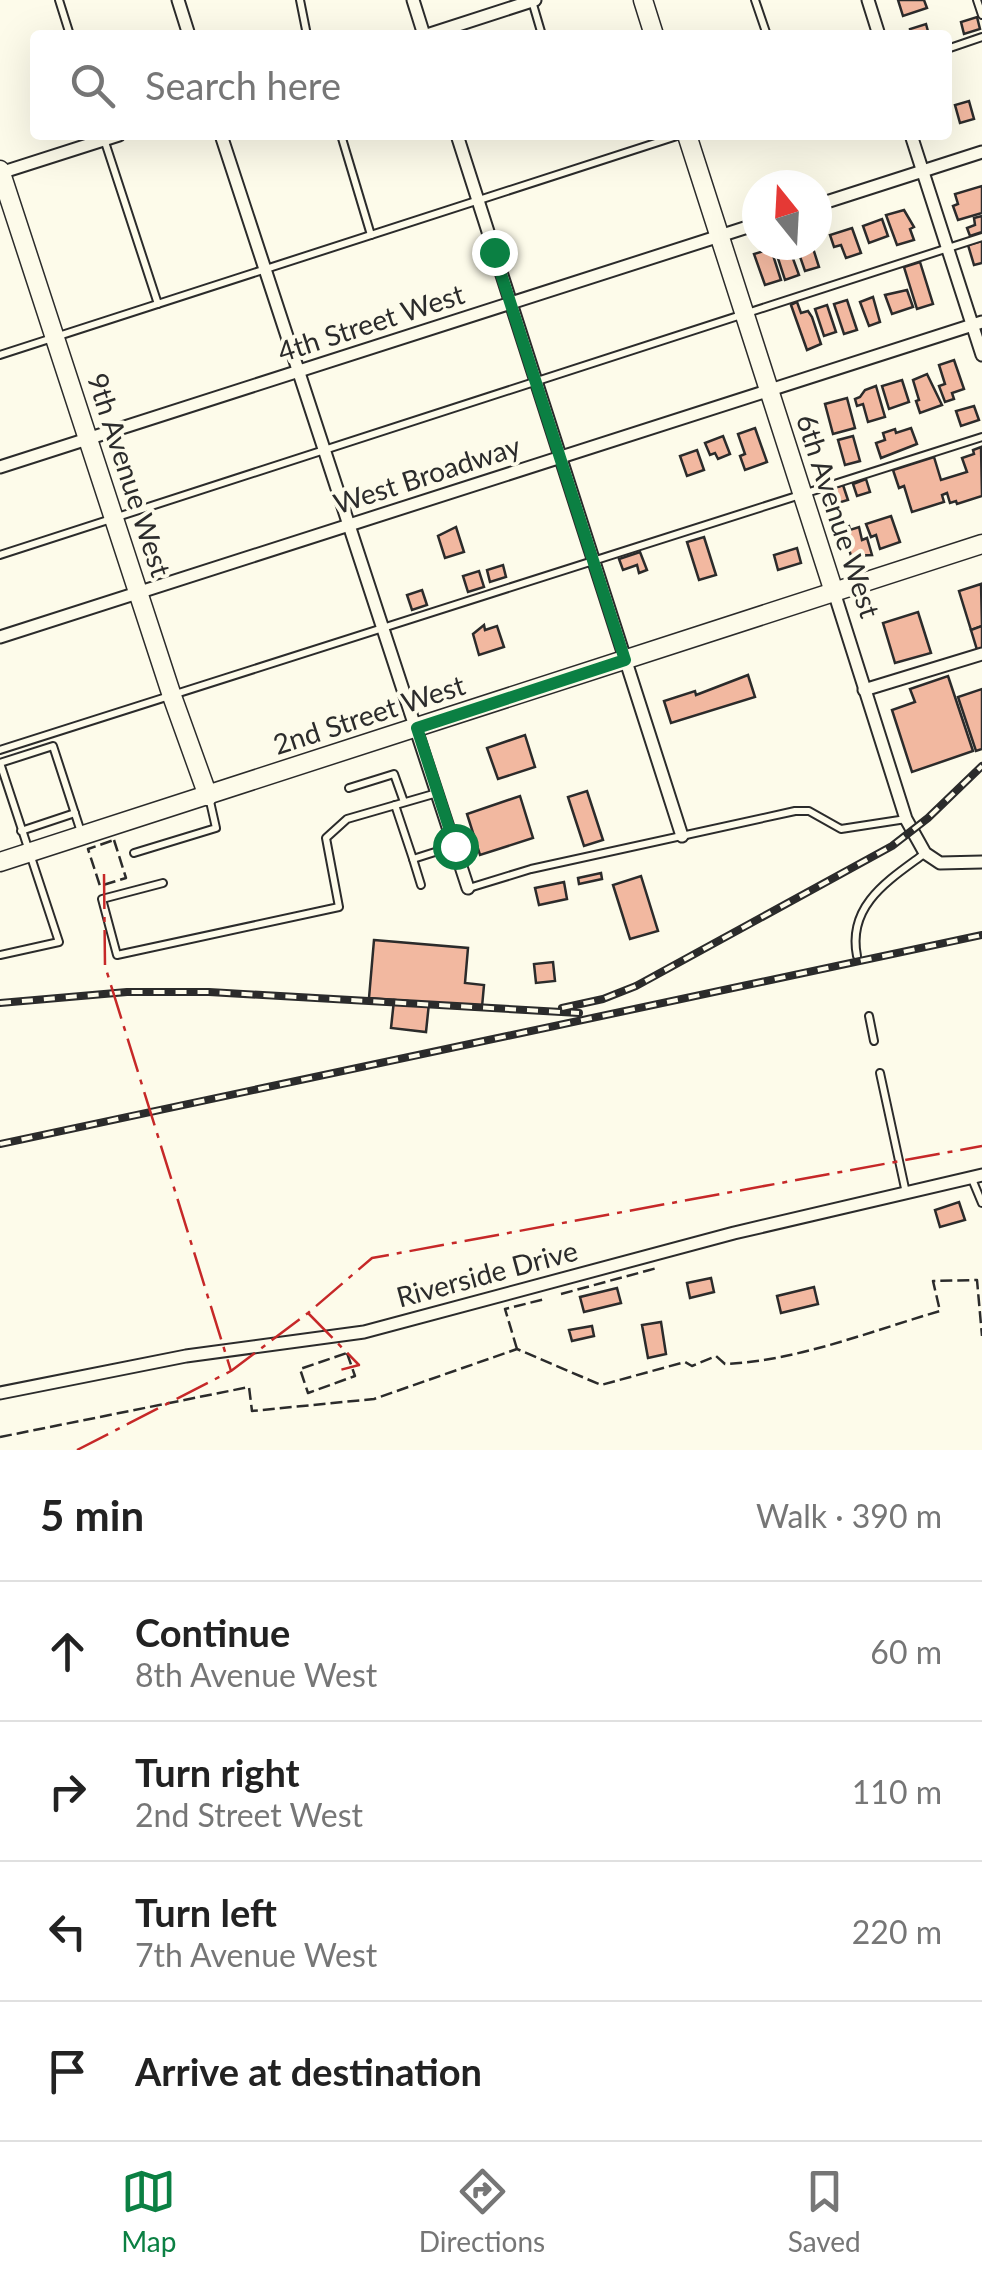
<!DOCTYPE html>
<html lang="en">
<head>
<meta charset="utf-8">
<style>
	body { margin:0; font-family:Lato,sans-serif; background:#f6f6f6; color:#222 }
	.compass { position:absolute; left:742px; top:170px; width:90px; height:90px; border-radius:50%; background:#fff; box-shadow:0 10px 40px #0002; rotate:342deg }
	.stop { position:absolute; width:30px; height:30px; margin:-22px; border:8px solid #0b8043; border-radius:50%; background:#fff }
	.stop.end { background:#0b8043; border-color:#fff; box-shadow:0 2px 10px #0008 }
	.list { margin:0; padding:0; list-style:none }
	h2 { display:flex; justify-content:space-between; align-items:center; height:130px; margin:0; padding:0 40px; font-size:42px }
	h2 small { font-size:32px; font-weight:400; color:#767676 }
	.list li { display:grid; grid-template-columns:65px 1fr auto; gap:30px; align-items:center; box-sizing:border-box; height:140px; padding:0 40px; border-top:2px solid #e0e0e0 }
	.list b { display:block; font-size:38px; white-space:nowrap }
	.list p { margin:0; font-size:32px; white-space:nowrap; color:#767676 }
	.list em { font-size:32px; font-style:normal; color:#767676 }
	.icon { flex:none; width:55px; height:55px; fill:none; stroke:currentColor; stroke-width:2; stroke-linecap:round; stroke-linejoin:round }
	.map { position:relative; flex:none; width:982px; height:1450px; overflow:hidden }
	.search { position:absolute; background:#fff; box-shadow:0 10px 40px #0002; left:30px; right:30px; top:30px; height:110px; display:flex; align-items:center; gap:25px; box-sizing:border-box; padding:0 35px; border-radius:10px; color:#767676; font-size:38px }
	.sheet { height:690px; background:#fff }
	nav { display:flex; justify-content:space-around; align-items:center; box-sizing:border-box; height:140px; border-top:2px solid #e0e0e0; background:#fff; font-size:28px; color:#767676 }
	nav a { display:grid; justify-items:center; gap:5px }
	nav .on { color:#0b8043 }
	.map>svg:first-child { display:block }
	.building { fill:#f2b8a0; stroke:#2b2b2b; stroke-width:2.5 }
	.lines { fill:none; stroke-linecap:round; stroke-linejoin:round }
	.lane-casing { stroke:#2b2b2b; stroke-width:10 }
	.street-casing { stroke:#2b2b2b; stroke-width:15 }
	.secondary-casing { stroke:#2b2b2b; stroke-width:21 }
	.primary-casing { stroke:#2b2b2b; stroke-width:21 }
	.lane { stroke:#fdfbea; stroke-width:6 }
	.street { stroke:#fdfbea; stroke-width:11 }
	.secondary { stroke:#fdfbea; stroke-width:18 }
	.primary { stroke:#fdfbea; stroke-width:18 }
	.rail-casing { stroke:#2b2b2b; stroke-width:8 }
	.rail { stroke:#fdfbea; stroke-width:4; stroke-dasharray:11; stroke-linecap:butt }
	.fence { stroke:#2b2b2b; stroke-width:2.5; stroke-dasharray:12 5; stroke-linecap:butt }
	.power { stroke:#c62828; stroke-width:2.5; stroke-dasharray:35 8 5 8; stroke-linecap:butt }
	.route { stroke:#0b8043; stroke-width:12 }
	.labels { text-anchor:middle; stroke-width:8; stroke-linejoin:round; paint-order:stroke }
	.street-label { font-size:28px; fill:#2b2b2b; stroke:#fdfbea }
</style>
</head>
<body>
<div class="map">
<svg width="982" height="1450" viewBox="0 0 982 1450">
	<rect width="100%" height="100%" fill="#fdfbea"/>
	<g class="building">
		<polygon points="898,0 924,0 927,8 903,16"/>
		<polygon points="977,17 980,29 964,34 961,22"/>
		<polygon points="926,24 929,35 911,35 910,29"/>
		<polygon points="969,101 974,119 960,123 955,105"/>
		<polygon points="982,186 982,213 958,220 953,206 958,204 955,194"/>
		<polygon points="904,210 914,227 910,229 914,240 897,245 886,215"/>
		<polygon points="982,216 982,232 970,236 967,228 975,225 974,218"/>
		<polygon points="882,219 888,236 869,243 863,226"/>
		<polygon points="852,228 861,253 846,258 841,245 834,247 830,235"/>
		<polygon points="982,241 982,263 974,265 968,245"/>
		<polygon points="788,245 799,275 785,280 775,249"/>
		<polygon points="796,245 812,245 819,267 805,271"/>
		<polygon points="771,249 781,280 765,285 754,254"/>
		<polygon points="920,262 933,304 917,309 904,267"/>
		<polygon points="907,290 913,307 892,314 885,295"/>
		<polygon points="873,297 880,322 869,326 860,302"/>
		<polygon points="847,300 857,330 844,334 834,304"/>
		<polygon points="797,302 801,313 808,311 812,317 821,344 807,350 791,305"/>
		<polygon points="827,305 836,332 824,336 815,309"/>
		<polygon points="954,360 964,389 952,393 954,399 945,402 939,386 945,384 939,365"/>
		<polygon points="927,374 942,405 920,413 916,401 919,400 913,380"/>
		<polygon points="902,380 909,402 889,409 882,386"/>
		<polygon points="876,386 885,417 868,422 863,404 857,406 855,399 860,397 865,390"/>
		<polygon points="847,398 855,428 833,434 825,404"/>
		<polygon points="974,406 979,420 961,426 956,411"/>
		<polygon points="755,428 767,462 745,470 740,456 745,454 738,434"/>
		<polygon points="911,428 917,444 881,458 876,443 885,440 883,433 895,429 896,433"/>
		<polygon points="723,436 730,454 718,459 715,453 710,455 705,443"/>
		<polygon points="853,436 860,461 845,465 838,440"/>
		<polygon points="981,447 982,496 957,504 956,501 950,503 947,493 942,495 944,502 912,512 904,486 899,488 893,470 934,457 941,480 967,472 962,458 974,454 973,450"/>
		<polygon points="697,450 704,470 687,476 680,456"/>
		<polygon points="866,479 870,492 857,496 853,484"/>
		<polygon points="843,485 848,500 834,504 829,490"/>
		<polygon points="891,516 900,542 880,549 876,535 871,537 866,524"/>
		<polygon points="849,526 850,530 859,527 862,540 867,538 872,555 851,556 843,528"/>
		<polygon points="456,527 464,552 445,558 438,536"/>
		<polygon points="704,537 716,575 699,580 687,542"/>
		<polygon points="797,548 801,563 778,570 774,555"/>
		<polygon points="640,552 647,570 639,573 637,565 623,570 619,559"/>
		<polygon points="503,565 506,577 490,582 487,570"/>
		<polygon points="479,571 484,587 468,592 463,576"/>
		<polygon points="981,584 982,626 971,630 959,591"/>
		<polygon points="422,590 427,605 412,610 407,595"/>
		<polygon points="918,612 931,653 895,663 883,623"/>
		<polygon points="484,625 485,630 497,626 504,647 479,655 473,634"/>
		<polygon points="982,626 982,652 978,653 971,630"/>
		<polygon points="748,675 755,697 671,723 664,701 695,691 696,695"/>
		<polygon points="948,676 973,751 912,772 892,710 915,702 910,689"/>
		<polygon points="982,689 982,749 976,751 958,697"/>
		<polygon points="525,735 535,767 498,779 487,748"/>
		<polygon points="587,791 603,840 584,846 568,797"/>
		<polygon points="520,796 533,838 480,855 467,814"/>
		<polygon points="601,873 602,879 579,884 578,878"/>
		<polygon points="641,876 658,931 630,939 613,885"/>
		<polygon points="564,882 567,899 539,905 535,888"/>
		<polygon points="374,940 468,948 465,983 484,985 482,1007 369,998"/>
		<polygon points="553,962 555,981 536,983 534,964"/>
		<polygon points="394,1000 429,1003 426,1032 391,1028"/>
		<polygon points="959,1202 965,1220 940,1227 935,1210"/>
		<polygon points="711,1278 714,1292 690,1298 687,1283"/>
		<polygon points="814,1287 818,1304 781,1313 777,1296"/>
		<polygon points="617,1288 621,1303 584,1312 580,1297"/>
		<polygon points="661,1322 666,1354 648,1358 642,1325"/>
		<polygon points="592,1326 594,1336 572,1341 569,1330"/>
	</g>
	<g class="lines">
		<defs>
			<g id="lane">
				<polyline points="59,0 70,35"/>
				<polyline points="300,0 307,35"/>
				<polyline points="755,0 767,35"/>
				<polyline points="977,0 982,15"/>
				<polyline points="532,1 542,35"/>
				<polyline points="947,49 982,37"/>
				<polyline points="341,135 371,235"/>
				<polyline points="104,139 158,304"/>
				<polyline points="0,355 680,135"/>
				<polyline points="0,555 982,237"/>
				<polyline points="0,750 982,437"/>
				<polyline points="349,788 394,774 404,802"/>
				<polyline points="395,805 413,859 454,846"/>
				<polyline points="21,831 75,813"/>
				<polyline points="134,853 216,828 209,797"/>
				<polyline points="413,859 421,885"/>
				<polyline points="163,883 102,899 117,955 339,907 326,838 347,819 437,793"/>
				<polyline points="469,888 531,869 795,811 809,811 841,829 906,819"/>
				<polyline points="0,955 59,942 0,763 53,746 81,832"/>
				<path d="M857,956C847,905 889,880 924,854"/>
				<polyline points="869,1016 874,1041"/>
				<polyline points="880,1073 906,1193"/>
				<polyline points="972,1179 982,1203"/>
			</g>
			<g id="street">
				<polyline points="178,0 189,35"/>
				<polyline points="413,0 424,35"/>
				<polyline points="868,0 879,35"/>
				<polyline points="427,35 535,0"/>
				<polyline points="221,135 468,888"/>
				<polyline points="457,135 682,836"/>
				<polyline points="911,135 982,355"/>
				<polyline points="0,173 119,135"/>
				<polyline points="817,205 982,152"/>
				<polyline points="0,467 757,224"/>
				<polyline points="834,592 906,819 925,853 940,863 982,862"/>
				<polyline points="0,637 982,322"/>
				<polyline points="864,690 982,654"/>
				<polyline points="0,1393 186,1356 364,1332 734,1233 982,1175"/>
			</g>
			<g id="secondary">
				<polyline points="643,0 654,35"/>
				<polyline points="687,135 834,592"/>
				<polyline points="0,170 172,696 208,796"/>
			</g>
			<polyline id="primary" points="0,862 982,544"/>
		</defs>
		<use href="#lane" class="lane-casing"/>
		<use href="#street" class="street-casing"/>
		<use href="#secondary" class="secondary-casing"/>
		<use href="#primary" class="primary-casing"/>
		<use href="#lane" class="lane"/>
		<use href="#street" class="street"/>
		<use href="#secondary" class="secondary"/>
		<use href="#primary" class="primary"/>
		<defs>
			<g id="rail">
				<polyline points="0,1003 127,992 209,992 579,1013"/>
				<polyline points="562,1008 603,999 636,986 892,846 928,818 982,766"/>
				<polyline points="0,1144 982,935"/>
			</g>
		</defs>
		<use href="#rail" class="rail-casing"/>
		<use href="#rail" class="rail"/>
		<g class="fence">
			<polygon points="114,840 126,878 100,886 88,849"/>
			<polyline points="561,1294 657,1268"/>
			<polyline points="517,1349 505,1309 545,1299"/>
			<polygon points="347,1353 355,1376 308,1393 300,1369"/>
			<path d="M0,1437L249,1387L252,1411L374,1399L517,1349L601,1385L685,1362L692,1366L716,1356L725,1364C797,1361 871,1331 940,1311L933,1281L977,1280L982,1336"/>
		</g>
		<g class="power">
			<polyline points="104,874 105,966 231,1371"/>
			<polyline points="308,1313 359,1365 340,1370"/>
			<polyline points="77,1450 231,1371 308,1313 372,1258 982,1146"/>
		</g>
	</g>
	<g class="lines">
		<polyline class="route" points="455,846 417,728 625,660 494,252"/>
	</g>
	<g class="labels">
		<g class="street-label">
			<text transform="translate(371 323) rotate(-18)" y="10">4th Street West</text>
			<text transform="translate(129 475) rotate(72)" y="10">9th Avenue West</text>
			<text transform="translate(427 475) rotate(-18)" y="10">West Broadway</text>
			<text transform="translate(838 516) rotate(72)" y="10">6th Avenue West</text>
			<text transform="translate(369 715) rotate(-18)" y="10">2nd Street West</text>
			<text transform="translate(487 1274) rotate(-15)" y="10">Riverside Drive</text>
		</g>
	</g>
</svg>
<svg class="compass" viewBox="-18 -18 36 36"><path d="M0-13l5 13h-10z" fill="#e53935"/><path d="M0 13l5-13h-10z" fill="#767676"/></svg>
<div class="stop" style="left:455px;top:846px"></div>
<div class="stop end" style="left:494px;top:252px"></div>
<div class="search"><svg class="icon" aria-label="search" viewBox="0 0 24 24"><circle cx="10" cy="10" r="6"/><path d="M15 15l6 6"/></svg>Search here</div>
</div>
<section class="sheet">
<h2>5 min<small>Walk · 390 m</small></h2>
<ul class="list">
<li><svg class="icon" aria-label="ahead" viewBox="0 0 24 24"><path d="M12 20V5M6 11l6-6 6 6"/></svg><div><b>Continue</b><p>8th Avenue West</p></div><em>60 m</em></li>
<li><svg class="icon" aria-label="right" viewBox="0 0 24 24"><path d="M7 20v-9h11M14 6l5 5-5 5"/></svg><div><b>Turn right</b><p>2nd Street West</p></div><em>110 m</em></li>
<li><svg class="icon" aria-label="left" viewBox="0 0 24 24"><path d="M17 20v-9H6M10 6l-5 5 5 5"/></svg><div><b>Turn left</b><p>7th Avenue West</p></div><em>220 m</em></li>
<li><svg class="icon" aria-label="arrive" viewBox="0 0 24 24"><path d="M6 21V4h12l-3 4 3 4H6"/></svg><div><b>Arrive at destination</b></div></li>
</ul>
</section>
<nav>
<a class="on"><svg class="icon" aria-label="map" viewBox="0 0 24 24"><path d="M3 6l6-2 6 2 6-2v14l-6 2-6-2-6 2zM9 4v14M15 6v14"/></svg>Map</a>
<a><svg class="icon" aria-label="directions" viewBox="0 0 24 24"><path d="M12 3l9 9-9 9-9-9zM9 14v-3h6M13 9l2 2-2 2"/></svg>Directions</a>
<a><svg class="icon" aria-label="saved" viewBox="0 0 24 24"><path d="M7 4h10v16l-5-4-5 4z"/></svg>Saved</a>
</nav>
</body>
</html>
